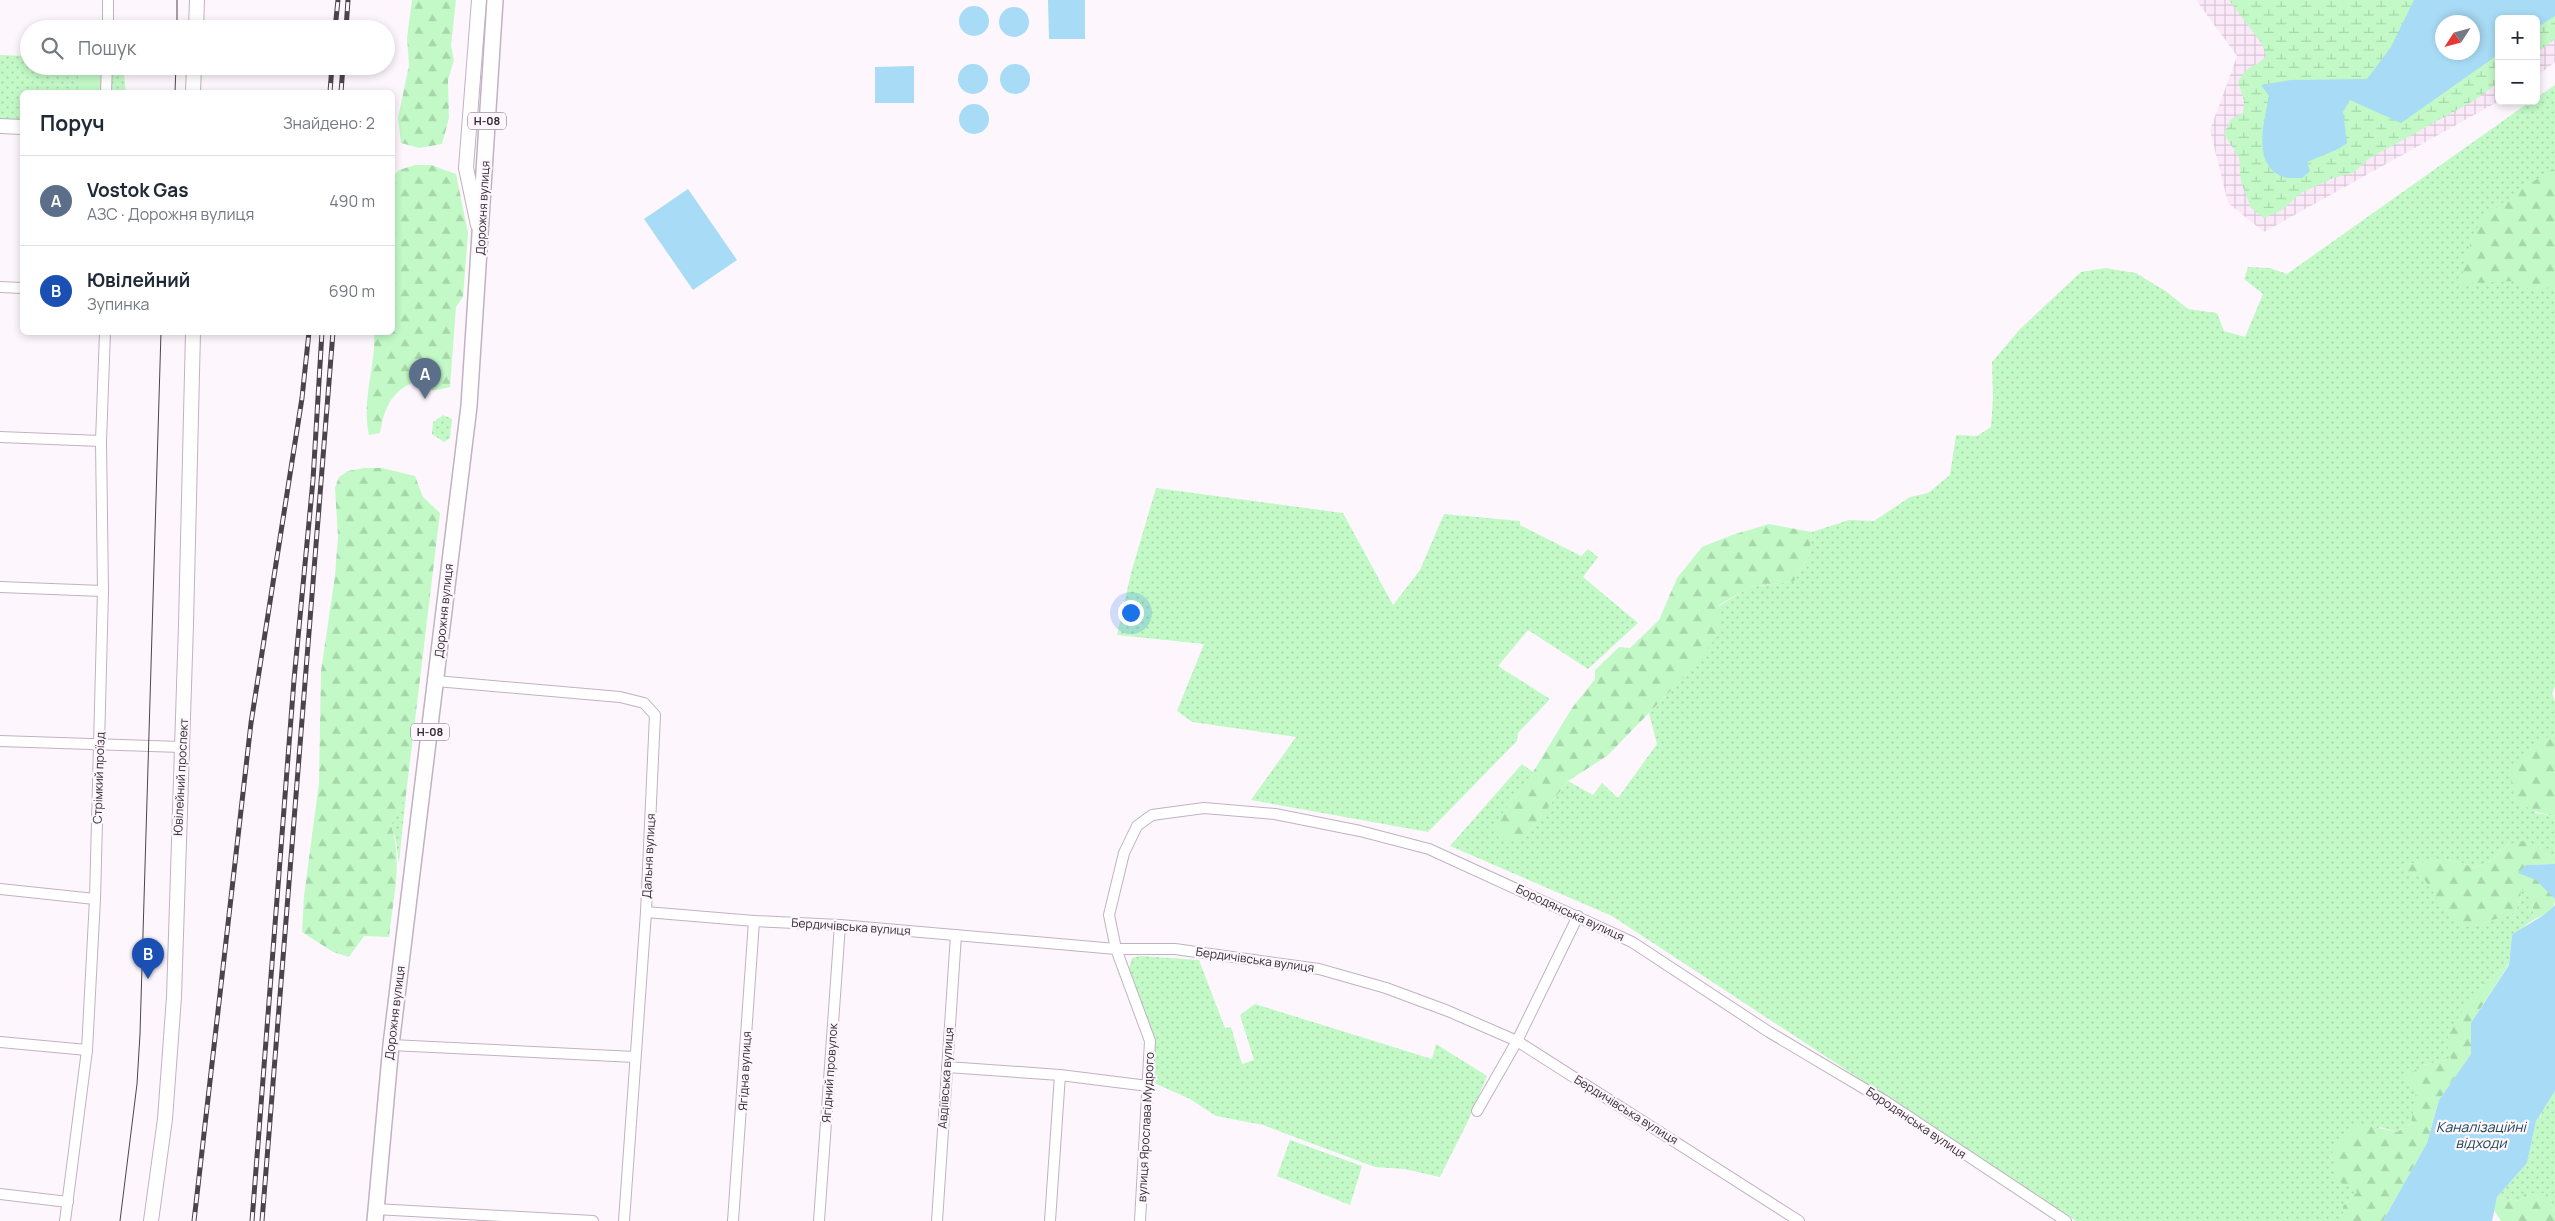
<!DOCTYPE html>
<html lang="uk">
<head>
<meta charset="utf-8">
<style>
	body { margin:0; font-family:Manrope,sans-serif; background:#f6f6f7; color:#1f2937 }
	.controls { position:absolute; right:15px; top:15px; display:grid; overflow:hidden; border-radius:8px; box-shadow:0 2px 8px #0003 }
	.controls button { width:45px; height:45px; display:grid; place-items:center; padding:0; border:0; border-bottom:1px solid #e0e1e3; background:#fff; color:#1f2937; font:25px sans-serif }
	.compass { position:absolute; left:2435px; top:15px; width:45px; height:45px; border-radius:50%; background:#fff; box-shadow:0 2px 8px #0003; rotate:234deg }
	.you { position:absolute; left:1130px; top:612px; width:18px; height:18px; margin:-12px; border:4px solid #fff; border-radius:50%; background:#1a73e8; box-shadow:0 0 0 8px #1a73e833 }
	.badge { display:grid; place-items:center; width:32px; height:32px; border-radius:50%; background:#8b771c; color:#fff; font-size:16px; font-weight:700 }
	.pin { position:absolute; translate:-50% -41px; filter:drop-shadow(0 1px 2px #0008) }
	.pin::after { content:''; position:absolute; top:26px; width:18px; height:15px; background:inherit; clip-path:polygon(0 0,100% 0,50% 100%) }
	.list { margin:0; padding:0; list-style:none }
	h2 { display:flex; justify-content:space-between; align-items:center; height:65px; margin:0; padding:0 20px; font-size:21px }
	h2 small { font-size:16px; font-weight:400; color:#747a83 }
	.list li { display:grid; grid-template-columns:32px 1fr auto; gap:15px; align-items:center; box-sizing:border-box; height:90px; padding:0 20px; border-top:1px solid #e0e1e3 }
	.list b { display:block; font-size:19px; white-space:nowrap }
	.list p { margin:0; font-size:16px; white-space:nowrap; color:#747a83 }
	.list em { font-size:16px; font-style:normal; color:#747a83 }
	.icon { flex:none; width:28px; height:28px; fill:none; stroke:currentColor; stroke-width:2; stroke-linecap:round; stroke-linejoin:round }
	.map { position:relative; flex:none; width:2555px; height:1221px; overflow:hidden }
	.search { position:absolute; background:#fff; box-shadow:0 2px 8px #0003; left:20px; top:20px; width:375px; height:55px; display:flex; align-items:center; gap:12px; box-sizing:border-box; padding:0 18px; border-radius:28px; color:#747a83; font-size:19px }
	.panel { position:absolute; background:#fff; box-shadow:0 2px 8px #0003; left:20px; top:90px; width:375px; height:245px; border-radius:8px }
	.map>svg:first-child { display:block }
	.industrial { fill:url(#industrial-grid); fill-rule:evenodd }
	.grass { fill:url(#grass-dots) }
	.forest { fill:url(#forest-firs) }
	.wetland { fill:url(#wetland-marsh); fill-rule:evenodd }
	.pitch { fill:#c2f9c7 }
	.water { fill:#a8dbf5; fill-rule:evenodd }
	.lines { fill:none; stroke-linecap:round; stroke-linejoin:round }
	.street-casing { stroke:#c0b2c1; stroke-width:12 }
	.secondary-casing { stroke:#c0b2c1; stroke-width:16 }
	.primary-casing { stroke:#c0b2c1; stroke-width:18 }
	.street { stroke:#fff; stroke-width:10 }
	.secondary { stroke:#fff; stroke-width:14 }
	.primary { stroke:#fff; stroke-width:15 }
	.tram { stroke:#4b454b; stroke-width:1 }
	.rail-casing { stroke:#4b454b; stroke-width:5 }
	.rail { stroke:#fdf7fd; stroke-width:3; stroke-dasharray:9; stroke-linecap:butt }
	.labels { text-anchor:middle; stroke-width:4.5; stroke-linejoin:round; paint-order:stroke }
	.shield { fill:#fdf7fd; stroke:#6f696f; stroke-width:1 }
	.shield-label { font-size:11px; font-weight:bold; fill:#322c32 }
	.street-label { font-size:12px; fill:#322c32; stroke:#fdf7fd }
	.water-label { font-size:14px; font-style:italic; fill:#1a4354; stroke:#fdf7fd }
</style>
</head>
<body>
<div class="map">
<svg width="2555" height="1221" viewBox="0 0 2555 1221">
	<defs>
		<pattern id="industrial-grid" width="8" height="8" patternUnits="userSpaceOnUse" patternTransform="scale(1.25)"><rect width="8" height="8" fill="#fbe9fa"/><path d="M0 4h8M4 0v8" fill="none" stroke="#d8c8d7"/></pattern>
		<pattern id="grass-dots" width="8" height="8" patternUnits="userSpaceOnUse" patternTransform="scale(1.25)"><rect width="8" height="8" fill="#c2f9c7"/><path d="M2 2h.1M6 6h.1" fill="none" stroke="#a7d6ab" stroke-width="1.8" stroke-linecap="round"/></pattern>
		<pattern id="forest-firs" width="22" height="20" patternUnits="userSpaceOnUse" patternTransform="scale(1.25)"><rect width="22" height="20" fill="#c2f9c7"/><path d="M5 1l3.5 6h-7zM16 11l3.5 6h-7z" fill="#a7d6ab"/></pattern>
		<pattern id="wetland-marsh" width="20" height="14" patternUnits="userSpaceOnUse" patternTransform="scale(1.25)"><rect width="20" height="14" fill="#c2f9c7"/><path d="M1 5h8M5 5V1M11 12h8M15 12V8" fill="none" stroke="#a7d6ab"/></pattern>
	</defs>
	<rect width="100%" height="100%" fill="#fdf7fd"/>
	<path class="industrial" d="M2196,0H2555V62L2536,77V19H2499V101L2264,232L2228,203L2210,130L2237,56ZM2442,22H2472V52H2442Z"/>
	<g class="grass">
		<polygon points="0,55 29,56 29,66 128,66 124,74 126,92 22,92 22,120 0,119"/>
		<path d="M2555,85V687L2552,693L2555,701V732L2548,739L2535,813L2555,816V862L2547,853L2509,844L2490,861L2474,868C2443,854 2434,862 2403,864L2407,872L2424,879L2438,896L2476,926L2515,912L2520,901L2521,889C2533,898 2534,905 2533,920L2512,935L2509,964L2481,986L2451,1059L2423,1065L2411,1124L2397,1132L2380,1127L2330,1156L2357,1192L2343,1206V1221H2076L1612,916L1450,846L1522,764L1533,772L1495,825L1523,840L1568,781L1593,795L1602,783L1618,798L1657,744L1649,713L1688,673L1719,606L1750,587L1794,581L1809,556L1812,532L1849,520L1874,521L1910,497L1928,493L1950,475L1956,435L1977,436L1991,427L1993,398L1992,362L2020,329L2081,272L2105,268L2136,273L2167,292L2188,309L2217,313L2224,331L2245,337L2263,294L2244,279L2248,267L2270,268L2287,274L2531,101H2536V98Z"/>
		<polygon points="443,415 452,419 450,438 444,442 432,434 433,422"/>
		<polygon points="1156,488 1343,513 1393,605 1420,570 1444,514 1520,521 1520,525 1581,556 1588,549 1598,557 1583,577 1638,623 1588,669 1528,630 1498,666 1550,699 1518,733 1517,741 1428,832 1251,800 1296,737 1192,722 1177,711 1204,644 1117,635 1131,573"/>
		<polygon points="406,795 399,863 396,841 391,825"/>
		<polygon points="1141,956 1199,960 1225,1028 1231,1027 1242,1064 1254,1060 1240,1015 1255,1004 1432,1059 1436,1044 1487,1076 1468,1121 1440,1177 1404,1169 1375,1167 1263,1125 1216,1116 1190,1099 1154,1083 1154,1039 1129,968 1132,958"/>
		<polygon points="2555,1091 2555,1212 2547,1193 2519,1201 2497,1197 2527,1163 2536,1121"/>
		<polygon points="1290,1140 1362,1166 1350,1205 1277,1176"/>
	</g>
	<g class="forest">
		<polygon points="412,0 456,0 451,46 454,60 448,80 449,118 442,144 419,148 401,143 398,118 409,65 407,38"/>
		<path d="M415,165H431L456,174L468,233L463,297L456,307L450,387C434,391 425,392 412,383C390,393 384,410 380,433L369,435C361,400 376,367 374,333L392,332L393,176L399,170Z"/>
		<path d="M2555,168V286L2533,291L2513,281L2460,284C2465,264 2469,240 2481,222C2490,210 2540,176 2555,168Z"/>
		<path d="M364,468H382L415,476L423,497L440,513L406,795L391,825C403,864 393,897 389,937L364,936L349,957L333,952L302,932L304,896L319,783L321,671L335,576L338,537L335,488L339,477L348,471Z"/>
		<polygon points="1769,524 1812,532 1809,556 1794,581 1750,587 1719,605 1720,633 1688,673 1607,756 1568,781 1523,840 1507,841 1494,825 1533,772 1572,708 1595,679 1595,670 1619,647 1630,648 1659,620 1677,578 1702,547 1732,535"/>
		<path d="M2555,732V816C2522,811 2505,798 2513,763Z"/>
		<path d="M2527,840L2547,853L2555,862V864L2526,865L2555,899C2555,912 2543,915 2533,920C2534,906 2533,898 2521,889L2520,901L2515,912L2476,926L2460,927L2453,921L2424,879L2406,872L2403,864C2434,862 2443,854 2474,868L2490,861L2509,844Z"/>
		<polygon points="2509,964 2471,1023 2471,1054 2439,1100 2427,1143 2383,1221 2343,1221 2343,1206 2357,1192 2335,1179 2334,1161 2330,1156 2338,1144 2360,1124 2397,1132 2411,1124 2416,1093 2403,1078 2423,1065 2451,1059 2446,1041 2458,1018 2481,986"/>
		<polygon points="2526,1193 2547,1193 2555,1212 2555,1221 2501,1221 2494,1210 2497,1197 2519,1201"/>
	</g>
	<path class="wetland" d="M2229,0H2555V39L2536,53V19H2499V82L2475,100L2370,158L2353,173L2333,178L2301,193L2282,210L2264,218L2251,208L2241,182L2239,157L2224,134L2231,119L2243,113L2244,100L2238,82C2249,62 2255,69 2266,56L2262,44ZM2442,22H2472V52H2442Z"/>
	<rect class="pitch" x="78" y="66" width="26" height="26"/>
	<g class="water">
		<polygon points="1048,0 1085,0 1085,39 1049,39"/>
		<path d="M2414,0H2555V16L2536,28V19H2499V54L2401,123L2350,100L2343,112L2347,143L2338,149L2307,162L2310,171L2302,178C2296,178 2285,179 2279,175C2252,161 2265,119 2269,96L2261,85L2291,80L2367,79L2391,47ZM2442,22H2472V52H2442Z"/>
		<circle cx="974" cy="21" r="15"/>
		<circle cx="1014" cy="22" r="15"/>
		<circle cx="1015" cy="79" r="15"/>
		<circle cx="973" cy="79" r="15"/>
		<polygon points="914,66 914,103 875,103 875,67"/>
		<circle cx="974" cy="119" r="15"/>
		<polygon points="688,189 737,260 693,290 644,219"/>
		<polygon points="2555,864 2555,899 2536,880 2518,873 2526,865"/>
		<path d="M2555,905V1091L2536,1121L2527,1163L2497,1197L2492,1221H2383L2427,1143L2439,1100L2471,1054V1023L2509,965L2512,935C2525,925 2545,917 2555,905Z"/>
	</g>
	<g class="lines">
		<defs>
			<g id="street">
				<polyline points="108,29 108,0"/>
				<polyline points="106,92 107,66"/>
				<polyline points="0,287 22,288"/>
				<polyline points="0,437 101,441"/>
				<polyline points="0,587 103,591"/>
				<polyline points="436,681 620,697 644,703 655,715 646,912 624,1221"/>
				<polyline points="0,741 181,747"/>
				<polyline points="0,889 95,899"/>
				<polyline points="646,912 754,921 840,925 1116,949 1175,949 1319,969 1386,988 1448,1011 1517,1041 1799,1221"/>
				<polyline points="0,1042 87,1050"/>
				<polyline points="391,1045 635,1057"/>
				<polyline points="947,1067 1060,1075 1148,1086"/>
				<polyline points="1477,1111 1517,1041 1578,916"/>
				<polyline points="0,1194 68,1202"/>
				<polyline points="375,1209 593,1221"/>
				<polyline points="65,1221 87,1050 95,899 103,591 101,441 105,332"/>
				<polyline points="733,1221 754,921"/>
				<polyline points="819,1221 840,925"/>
				<polyline points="937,1221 956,935"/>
				<polyline points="1050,1221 1060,1075"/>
				<polyline points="1140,1221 1150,1041 1116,949 1109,915 1124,853 1137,826 1152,815 1204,808 1275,814 1360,831 1429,849 1632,942 1769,1032 1885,1101 2066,1221"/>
			</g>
			<g id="secondary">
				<polyline points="196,29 197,0"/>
				<polyline points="193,92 194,66"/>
				<polyline points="0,126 22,127"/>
				<polyline points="478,225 466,168 479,0"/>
				<polyline points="151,1221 165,1119 174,997 186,624 193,332"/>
			</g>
			<polyline id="primary" points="375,1221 391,1045 469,406 495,0"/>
		</defs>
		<use href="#street" class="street-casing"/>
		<use href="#secondary" class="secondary-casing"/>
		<use href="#primary" class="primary-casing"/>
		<use href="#street" class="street"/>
		<use href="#secondary" class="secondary"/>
		<use href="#primary" class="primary"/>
		<g class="tram">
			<polyline points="177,29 177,0"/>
			<polyline points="175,92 176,66"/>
			<polyline points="120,1221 137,1084 140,1034 161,332"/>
		</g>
		<defs>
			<g id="rail">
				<polyline points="335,29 338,0"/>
				<polyline points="346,29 348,0"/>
				<polyline points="330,92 332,66"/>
				<polyline points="341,92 343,66"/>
				<polyline points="194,1221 251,723 302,398 309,332"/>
				<polyline points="252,1221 294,680 313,480 322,332"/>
				<polyline points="262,1221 333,332"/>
			</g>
		</defs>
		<use href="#rail" class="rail-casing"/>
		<use href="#rail" class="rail"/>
	</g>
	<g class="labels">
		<g class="shield">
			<rect x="468" y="112.5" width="38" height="17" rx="4"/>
			<rect x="411" y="723.5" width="38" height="17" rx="4"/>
		</g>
		<g class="shield-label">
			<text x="487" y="125">Н-08</text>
			<text x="430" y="736">Н-08</text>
		</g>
		<g class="street-label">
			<text transform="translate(483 208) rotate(-87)" y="4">Дорожня вулиця</text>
			<text transform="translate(444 611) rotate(-84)" y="4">Дорожня вулиця</text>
			<text transform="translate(181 777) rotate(-87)" y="4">Ювілейний проспект</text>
			<text transform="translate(99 778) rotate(-88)" y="4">Стрімкий проїзд</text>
			<text transform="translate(649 856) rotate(-87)" y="4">Дальня вулиця</text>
			<text transform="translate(1570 913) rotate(25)" y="4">Бородянська вулиця</text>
			<text transform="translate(851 927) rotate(4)" y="4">Бердичівська вулиця</text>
			<text transform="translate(1255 960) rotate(8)" y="4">Бердичівська вулиця</text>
			<text transform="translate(395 1013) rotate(-83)" y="4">Дорожня вулиця</text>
			<text transform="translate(745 1071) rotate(-87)" y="4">Ягідна вулиця</text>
			<text transform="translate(830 1073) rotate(-86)" y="4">Ягідний провулок</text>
			<text transform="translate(946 1078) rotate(-86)" y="4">Авдіївська вулиця</text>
			<text transform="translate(1626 1110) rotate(32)" y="4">Бердичівська вулиця</text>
			<text transform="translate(1916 1123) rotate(34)" y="4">Бородянська вулиця</text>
			<text transform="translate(1146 1127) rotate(-87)" y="4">вулиця Ярослава Мудрого</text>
		</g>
		<g class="water-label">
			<text x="2481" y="1132">Каналізаційні<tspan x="2481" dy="16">відходи</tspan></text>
		</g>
	</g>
</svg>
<div class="controls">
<button>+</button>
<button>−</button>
</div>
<svg class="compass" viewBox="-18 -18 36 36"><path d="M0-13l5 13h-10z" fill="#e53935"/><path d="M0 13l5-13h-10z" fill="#747a83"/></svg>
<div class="you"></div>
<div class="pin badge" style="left:425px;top:399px;background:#5c6f8a">A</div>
<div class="pin badge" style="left:148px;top:979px;background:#1a4fb4">B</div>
<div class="search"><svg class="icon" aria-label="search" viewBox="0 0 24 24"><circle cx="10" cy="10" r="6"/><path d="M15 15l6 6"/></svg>Пошук</div>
<section class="panel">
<h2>Поруч<small>Знайдено: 2</small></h2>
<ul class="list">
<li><span class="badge" style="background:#5c6f8a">A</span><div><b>Vostok Gas</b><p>АЗС · Дорожня вулиця</p></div><em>490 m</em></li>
<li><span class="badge" style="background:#1a4fb4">B</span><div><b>Ювілейний</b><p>Зупинка</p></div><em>690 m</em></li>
</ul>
</section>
</div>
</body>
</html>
